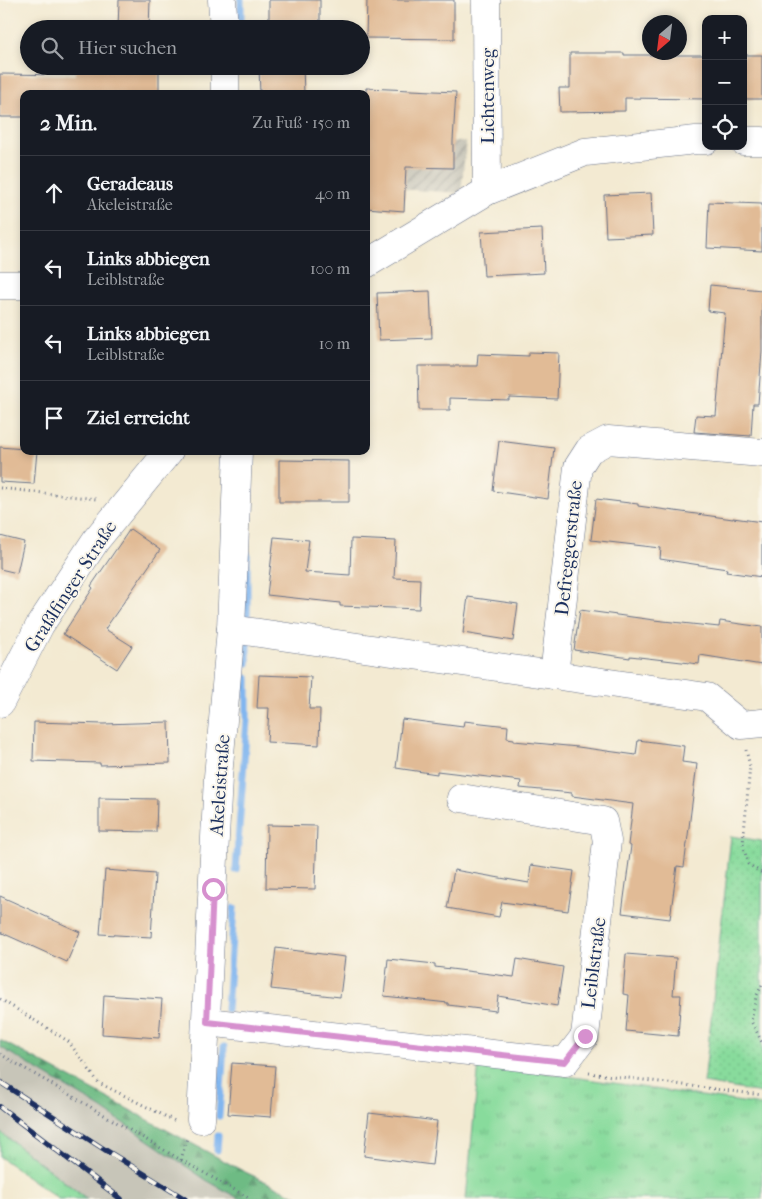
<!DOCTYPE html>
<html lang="de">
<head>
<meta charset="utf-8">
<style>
	body { margin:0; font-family:"IM FELL French Canon",serif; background:#242831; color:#f1f3f6 }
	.controls { position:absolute; right:15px; top:15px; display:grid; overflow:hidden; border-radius:10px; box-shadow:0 2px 8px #0003 }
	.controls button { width:45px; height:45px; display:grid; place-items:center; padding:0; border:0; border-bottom:1px solid #363941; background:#171b24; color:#f1f3f6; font:25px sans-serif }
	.compass { position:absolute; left:642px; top:15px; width:45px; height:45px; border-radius:50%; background:#171b24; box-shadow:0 2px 8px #0003; rotate:208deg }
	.stop { position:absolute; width:15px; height:15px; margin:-11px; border:4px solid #d690ce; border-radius:50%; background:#fff }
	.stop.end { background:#d690ce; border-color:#fff; box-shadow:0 1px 5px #0008 }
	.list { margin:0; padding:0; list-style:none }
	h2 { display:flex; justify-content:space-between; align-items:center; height:65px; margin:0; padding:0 20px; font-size:21px }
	h2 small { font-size:16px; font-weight:400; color:#9ea1a6 }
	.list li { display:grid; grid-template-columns:32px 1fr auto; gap:15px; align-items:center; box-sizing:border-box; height:75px; padding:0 20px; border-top:1px solid #363941 }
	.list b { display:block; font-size:19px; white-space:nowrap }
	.list p { margin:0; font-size:16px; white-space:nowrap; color:#9ea1a6 }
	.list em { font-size:16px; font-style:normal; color:#9ea1a6 }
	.icon { flex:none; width:28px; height:28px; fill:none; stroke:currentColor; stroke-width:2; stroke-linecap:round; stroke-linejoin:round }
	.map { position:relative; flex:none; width:762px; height:1199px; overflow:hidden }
	.search { position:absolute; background:#171b24; box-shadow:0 2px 8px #0003; left:20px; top:20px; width:350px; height:55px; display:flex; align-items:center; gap:12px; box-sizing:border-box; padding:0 18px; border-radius:28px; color:#9ea1a6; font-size:19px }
	.panel { position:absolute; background:#171b24; box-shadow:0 2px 8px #0003; left:20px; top:90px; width:350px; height:365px; border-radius:10px }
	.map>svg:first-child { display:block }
	.industrial { fill:url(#industrial-furrows) }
	.railway { fill:#c7c5b8 }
	.grass { fill:url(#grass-tufts); stroke:#52857d }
	.forest { fill:url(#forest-firs); stroke:#447571 }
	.park { fill:url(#park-dots); stroke:#52857d }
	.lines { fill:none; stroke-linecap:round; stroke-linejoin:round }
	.stream { stroke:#81b6ef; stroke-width:7 }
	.building { fill:#e1bb96 }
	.minor-casing { stroke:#677087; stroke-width:29 }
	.path { stroke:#677087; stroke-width:3; stroke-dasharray:1 4; stroke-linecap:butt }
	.minor { stroke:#fff; stroke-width:28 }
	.rail-casing { stroke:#1b2f5e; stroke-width:5.5 }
	.rail { stroke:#fbf7ec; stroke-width:4; stroke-dasharray:11; stroke-linecap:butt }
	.route { stroke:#d690ce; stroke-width:6 }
	.labels { text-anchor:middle; stroke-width:4; stroke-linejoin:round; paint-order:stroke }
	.street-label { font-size:19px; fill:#1b2f5e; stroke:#fbf7ec }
</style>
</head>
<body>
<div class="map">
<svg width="762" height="1199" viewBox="0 0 762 1199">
	<defs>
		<pattern id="industrial-furrows" width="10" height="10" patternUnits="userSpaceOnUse" patternTransform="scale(1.25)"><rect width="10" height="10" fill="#c7c5b8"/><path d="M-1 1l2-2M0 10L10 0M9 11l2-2" fill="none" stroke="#a1a099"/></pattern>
		<pattern id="grass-tufts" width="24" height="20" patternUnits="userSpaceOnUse" patternTransform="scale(1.25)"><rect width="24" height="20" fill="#88db9c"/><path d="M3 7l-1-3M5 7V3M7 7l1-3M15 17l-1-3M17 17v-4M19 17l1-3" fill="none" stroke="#75bc89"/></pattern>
		<pattern id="forest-firs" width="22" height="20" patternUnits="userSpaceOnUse" patternTransform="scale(1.25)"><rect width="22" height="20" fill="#6ebb84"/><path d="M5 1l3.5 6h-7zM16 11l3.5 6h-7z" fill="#5a986f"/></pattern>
		<pattern id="park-dots" width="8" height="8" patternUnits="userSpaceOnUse" patternTransform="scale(1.25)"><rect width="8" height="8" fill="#88db9c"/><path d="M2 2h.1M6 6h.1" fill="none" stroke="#75bc89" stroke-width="1.8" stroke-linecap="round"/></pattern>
	</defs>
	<rect width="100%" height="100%" fill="#fbf7ec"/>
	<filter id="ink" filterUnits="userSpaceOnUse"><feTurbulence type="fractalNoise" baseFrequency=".02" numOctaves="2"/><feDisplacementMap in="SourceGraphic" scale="10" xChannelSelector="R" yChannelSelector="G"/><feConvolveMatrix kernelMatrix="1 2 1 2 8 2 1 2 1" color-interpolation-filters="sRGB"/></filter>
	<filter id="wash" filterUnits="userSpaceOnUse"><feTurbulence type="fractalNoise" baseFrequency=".0096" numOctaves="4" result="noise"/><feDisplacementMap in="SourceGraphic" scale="20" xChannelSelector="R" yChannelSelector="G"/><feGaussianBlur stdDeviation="1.12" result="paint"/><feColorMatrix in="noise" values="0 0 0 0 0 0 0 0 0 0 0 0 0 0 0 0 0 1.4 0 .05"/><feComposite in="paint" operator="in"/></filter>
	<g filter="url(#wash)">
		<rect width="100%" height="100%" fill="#f3ead2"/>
		<polygon class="industrial" points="366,140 466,142 461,193 366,187"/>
		<polygon class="railway" points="0,1047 101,1108 206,1180 240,1199 87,1199 0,1132"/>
		<g class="grass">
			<polygon points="479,1063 762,1105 762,1199 466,1199"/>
			<polygon points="0,1132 87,1199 58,1199 56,1197 0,1157"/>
		</g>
		<polygon class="forest" points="0,1040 243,1171 303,1199 240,1199 206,1180 101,1108 0,1047"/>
		<polygon class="park" points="731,836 762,841 762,1093 704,1083"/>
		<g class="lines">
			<g class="stream">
				<polyline points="241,0 241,28"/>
				<polyline points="247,619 247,554"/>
				<polyline points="247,663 247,644"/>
				<polyline points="236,870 247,720 247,678"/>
				<polyline points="227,1009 234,908"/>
				<polyline points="219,1116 224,1047"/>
				<polyline points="217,1150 218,1136"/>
			</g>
		</g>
		<g id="blocks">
			<g class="building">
				<polygon points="119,0 150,0 149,29 118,29"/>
				<rect x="269" y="0" width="51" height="29"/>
				<polygon points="367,0 454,0 454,39 366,38"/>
				<polygon points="570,53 624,53 624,55 706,55 706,99 625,98 625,111 560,112 559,88 570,88"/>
				<rect x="743" y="55" width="19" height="44"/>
				<polygon points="75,66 159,66 159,94 24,94 24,117 0,117 0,74 75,75"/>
				<polygon points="303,66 304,94 260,94 259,67"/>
				<polygon points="366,88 456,92 453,141 453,168 406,167 404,211 366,208"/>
				<polygon points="651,193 653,235 606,237 604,195"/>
				<polygon points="709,202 762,204 762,251 707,248"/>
				<polygon points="542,229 544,273 484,276 481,232"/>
				<polygon points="710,285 762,290 762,351 758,404 753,404 751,436 694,432 696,415 716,416 725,313 708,311"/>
				<polygon points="430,291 432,338 379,340 377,293"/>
				<polygon points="529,352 559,353 557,399 509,397 509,400 450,398 450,410 419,410 418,366 477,366 478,354 529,356"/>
				<polygon points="499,441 554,448 548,499 493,491"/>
				<polygon points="0,447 24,449 24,451 37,451 34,484 0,482"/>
				<polygon points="279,460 349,461 349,502 279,502"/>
				<polygon points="596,499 638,504 638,506 733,519 733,518 762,522 762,577 726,572 727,569 660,559 661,548 591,540"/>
				<polygon points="130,529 160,550 105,629 132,646 117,669 63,634 93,588 91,586"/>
				<polygon points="0,536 24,542 17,573 0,569"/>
				<polygon points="274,537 309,540 305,572 350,575 351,539 396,541 394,578 420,579 419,609 340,606 340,603 267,595"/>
				<polygon points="468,597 518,604 513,641 463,633"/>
				<polygon points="580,610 654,620 719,627 720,621 762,627 762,665 700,655 699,664 630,656 630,658 574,650"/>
				<polygon points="259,675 311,677 309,709 320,709 319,745 267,742 269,708 257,708"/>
				<polygon points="402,719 463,727 464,721 508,726 507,738 514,739 514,741 578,747 636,755 638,740 684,746 682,762 697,764 684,867 677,866 670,919 622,913 631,846 628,845 633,804 572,796 572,793 520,788 521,781 437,771 437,774 396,768"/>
				<polygon points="34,722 103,724 169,722 170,763 100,765 100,763 33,761"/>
				<polygon points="99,798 157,799 156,832 99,831"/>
				<polygon points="267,825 317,826 315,889 266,888"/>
				<polygon points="531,865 574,871 568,911 502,902 499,917 447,908 454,870 529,883"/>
				<polygon points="105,870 155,874 151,937 100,934"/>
				<polygon points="0,896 80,932 67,962 0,932"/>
				<polygon points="276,948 345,957 340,997 271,989"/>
				<polygon points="626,954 676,958 673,995 681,995 678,1036 626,1031 629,995 623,994"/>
				<polygon points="388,959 435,964 435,967 514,977 517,959 563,967 557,1006 498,996 496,1011 448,1005 448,1003 384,996"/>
				<polygon points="104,995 162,999 159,1038 102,1034"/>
				<polygon points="232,1063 275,1066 271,1117 228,1114"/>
				<polygon points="369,1113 437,1121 432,1165 364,1156"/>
			</g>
		</g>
	</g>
	<g filter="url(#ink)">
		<use href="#blocks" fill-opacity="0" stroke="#677087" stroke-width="1"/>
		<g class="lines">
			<defs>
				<g id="minor">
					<polyline points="222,0 224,29"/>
					<polyline points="486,0 487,191"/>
					<polyline points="225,66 225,94"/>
					<polyline points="743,141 762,141"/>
					<polyline points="366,264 487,191 585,152 696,140 706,140"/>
					<polyline points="0,285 24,285"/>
					<polyline points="231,629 707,697 741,725 762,723"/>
					<polyline points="554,675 578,467 589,450 608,440 762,453"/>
					<polyline points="0,703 40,625 96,540 169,451"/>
					<polyline points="207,1022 565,1062 585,1036 607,841 603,821 461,798"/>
					<polyline points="201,1119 218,777 231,629 238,451"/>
				</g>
			</defs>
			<use href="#minor" class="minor-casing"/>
			<g class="path">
				<polyline points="0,488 96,499"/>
				<polyline points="746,750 750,766 743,844 748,864 762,873"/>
				<polyline points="762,985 756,997 751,1021 762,1042"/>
				<polyline points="0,999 68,1041 99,1083 175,1121"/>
				<polyline points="0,1054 181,1160 251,1199"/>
				<polyline points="589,1073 762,1095"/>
				<polyline points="181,1160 187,1138"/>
			</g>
			<use href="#minor" class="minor"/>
			<defs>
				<g id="rail">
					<polyline points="0,1082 107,1151 185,1199"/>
					<polyline points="0,1107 121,1199"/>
				</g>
			</defs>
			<use href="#rail" class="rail-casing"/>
			<use href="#rail" class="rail"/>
		</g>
	</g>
	<g class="lines" filter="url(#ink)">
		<polyline class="route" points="213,889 207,1022 565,1062 585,1036"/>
	</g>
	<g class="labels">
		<g class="street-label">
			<text transform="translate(487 96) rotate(-90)" y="7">Lichtenweg</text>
			<text transform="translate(568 548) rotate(-84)" y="7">Defreggerstraße</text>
			<text transform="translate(70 586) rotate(-57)" y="7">Graßlfinger Straße</text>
			<text transform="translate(219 785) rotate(-86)" y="7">Akeleistraße</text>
			<text transform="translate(593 963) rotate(-83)" y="7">Leiblstraße</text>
		</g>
	</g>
</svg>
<div class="controls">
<button>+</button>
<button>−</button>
<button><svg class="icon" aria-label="locate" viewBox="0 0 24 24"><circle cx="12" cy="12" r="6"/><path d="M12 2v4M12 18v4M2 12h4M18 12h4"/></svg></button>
</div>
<svg class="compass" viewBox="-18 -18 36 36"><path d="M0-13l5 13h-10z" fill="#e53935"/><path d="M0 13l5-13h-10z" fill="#9ea1a6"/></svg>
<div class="stop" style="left:213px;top:889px"></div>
<div class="stop end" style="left:585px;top:1036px"></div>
<div class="search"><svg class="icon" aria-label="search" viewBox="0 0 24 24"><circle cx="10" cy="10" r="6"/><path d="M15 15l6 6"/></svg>Hier suchen</div>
<section class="panel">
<h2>2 Min.<small>Zu Fuß · 150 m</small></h2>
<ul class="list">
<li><svg class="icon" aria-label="ahead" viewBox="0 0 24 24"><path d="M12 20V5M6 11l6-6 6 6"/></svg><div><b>Geradeaus</b><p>Akeleistraße</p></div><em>40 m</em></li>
<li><svg class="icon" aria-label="left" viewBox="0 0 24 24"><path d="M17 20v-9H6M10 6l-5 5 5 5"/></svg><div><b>Links abbiegen</b><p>Leiblstraße</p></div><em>100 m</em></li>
<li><svg class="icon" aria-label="left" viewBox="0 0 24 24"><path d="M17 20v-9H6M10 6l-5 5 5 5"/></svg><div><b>Links abbiegen</b><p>Leiblstraße</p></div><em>10 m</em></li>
<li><svg class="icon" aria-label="arrive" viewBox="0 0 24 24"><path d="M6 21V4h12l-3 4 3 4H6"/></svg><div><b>Ziel erreicht</b></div></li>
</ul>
</section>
</div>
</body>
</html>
